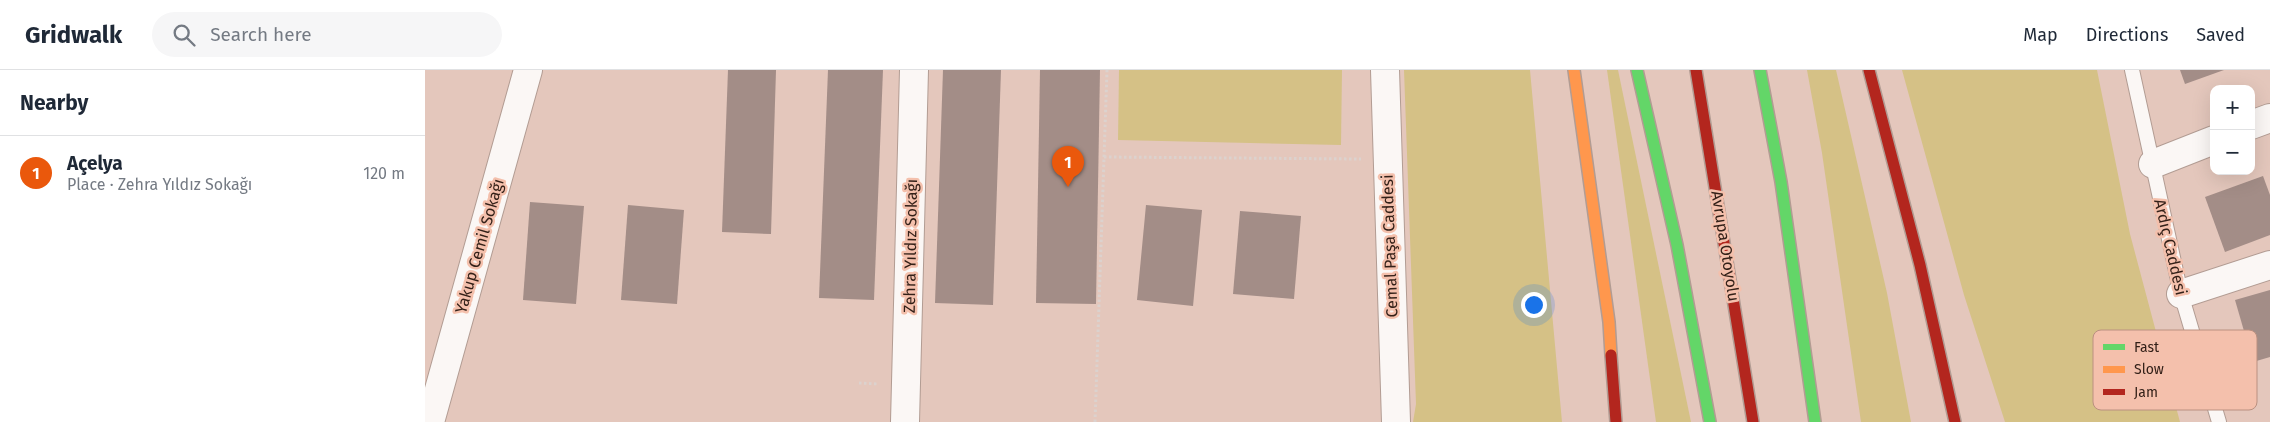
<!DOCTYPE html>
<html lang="en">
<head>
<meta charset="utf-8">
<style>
	body { margin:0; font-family:"Fira Sans",sans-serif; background:#f6f6f7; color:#1f2937 }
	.controls { position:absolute; right:15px; top:15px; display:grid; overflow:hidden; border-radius:10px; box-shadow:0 5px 20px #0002 }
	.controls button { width:45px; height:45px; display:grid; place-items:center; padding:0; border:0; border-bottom:1px solid #e0e1e3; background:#fff; color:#1f2937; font:25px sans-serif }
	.you { position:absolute; left:1108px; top:234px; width:18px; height:18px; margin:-12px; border:4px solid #fff; border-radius:50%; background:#1a73e8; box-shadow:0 0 0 8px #1a73e833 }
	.badge { display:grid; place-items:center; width:32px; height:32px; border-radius:50%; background:#ea580c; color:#fff; font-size:16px; font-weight:700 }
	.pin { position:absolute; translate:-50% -41px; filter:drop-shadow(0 1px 2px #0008) }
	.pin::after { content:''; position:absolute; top:26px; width:18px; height:15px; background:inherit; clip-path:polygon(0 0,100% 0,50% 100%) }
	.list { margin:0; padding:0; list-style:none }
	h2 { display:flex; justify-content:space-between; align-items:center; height:65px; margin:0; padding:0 20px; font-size:21px }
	h2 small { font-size:16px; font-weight:400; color:#747a83 }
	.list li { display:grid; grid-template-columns:32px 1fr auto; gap:15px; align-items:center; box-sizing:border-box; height:75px; padding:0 20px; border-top:1px solid #e0e1e3 }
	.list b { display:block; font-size:19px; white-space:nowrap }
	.list p { margin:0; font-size:16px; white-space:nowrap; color:#747a83 }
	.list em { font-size:16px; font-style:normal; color:#747a83 }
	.icon { flex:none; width:28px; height:28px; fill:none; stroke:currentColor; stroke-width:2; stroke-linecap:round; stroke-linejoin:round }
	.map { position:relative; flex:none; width:1845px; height:352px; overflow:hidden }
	header { display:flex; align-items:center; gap:30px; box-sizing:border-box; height:70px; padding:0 25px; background:#fff; border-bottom:1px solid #e0e1e3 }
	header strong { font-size:24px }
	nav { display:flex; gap:28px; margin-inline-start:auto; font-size:18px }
	.search { width:350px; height:45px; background:#f6f6f7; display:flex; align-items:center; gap:12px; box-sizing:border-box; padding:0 18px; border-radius:28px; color:#747a83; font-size:19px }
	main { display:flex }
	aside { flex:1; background:#fff }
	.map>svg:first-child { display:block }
	.green { fill:#d5c186 }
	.building { fill:#a38d87 }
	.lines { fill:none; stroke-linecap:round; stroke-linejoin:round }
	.lane-casing { stroke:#b29c93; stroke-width:16 }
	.street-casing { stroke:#b29c93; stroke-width:30 }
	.fast-casing { stroke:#b29c93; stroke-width:14 }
	.slow-casing { stroke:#b29c93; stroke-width:14 }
	.jam-casing { stroke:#b29c93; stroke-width:14 }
	.path { stroke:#dcd2ce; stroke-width:3; stroke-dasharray:2.5 2.5; stroke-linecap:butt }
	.lane { stroke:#fbf7f5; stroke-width:14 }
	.street { stroke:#fbf7f5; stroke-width:28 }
	.fast { stroke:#63d668; stroke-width:11 }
	.slow { stroke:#ff974d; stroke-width:11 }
	.jam { stroke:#b3261e; stroke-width:11 }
	.labels { text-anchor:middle; stroke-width:5; stroke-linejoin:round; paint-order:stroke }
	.street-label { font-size:16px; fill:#332018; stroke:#f4c0ac }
	.key { fill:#f4c0ac; stroke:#ba9080; stroke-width:1 }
	.key-label { font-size:14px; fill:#332018 }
</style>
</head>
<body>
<header>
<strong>Gridwalk</strong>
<div class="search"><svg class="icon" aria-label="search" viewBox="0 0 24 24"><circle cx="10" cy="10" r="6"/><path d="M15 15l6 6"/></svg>Search here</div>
<nav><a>Map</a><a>Directions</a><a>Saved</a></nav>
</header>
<main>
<aside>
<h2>Nearby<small></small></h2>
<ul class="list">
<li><span class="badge">1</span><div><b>Açelya</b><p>Place · Zehra Yıldız Sokağı</p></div><em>120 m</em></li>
</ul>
</aside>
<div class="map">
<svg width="1845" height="352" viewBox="0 0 1845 352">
	<rect width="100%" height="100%" fill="#e4c7bc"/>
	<g class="green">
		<polygon points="694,0 917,0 916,75 693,70"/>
		<polygon points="979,0 1105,0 1137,352 988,352 991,334"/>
		<polygon points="1182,0 1193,0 1266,352 1231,352"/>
		<polygon points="1382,0 1411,0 1462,223 1486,352 1436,352 1397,83"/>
		<polygon points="1477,0 1672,0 1705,164 1755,352 1580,352 1539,225"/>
	</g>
	<g class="building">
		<polygon points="303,0 351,0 346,164 297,162"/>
		<polygon points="403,0 458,0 449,230 394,228"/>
		<polygon points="518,0 576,0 568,235 510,233"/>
		<polygon points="615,0 675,0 671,234 611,233"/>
		<polygon points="1755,0 1799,0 1760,14"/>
		<polygon points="1838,106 1845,125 1845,165 1800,182 1780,127"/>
		<polygon points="105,132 159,136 151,234 98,230"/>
		<polygon points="203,135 259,140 252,234 196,230"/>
		<polygon points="721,135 777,140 768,236 712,230"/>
		<polygon points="815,141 876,146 869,229 808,224"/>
		<polygon points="1845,220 1845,287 1828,292 1810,230"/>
	</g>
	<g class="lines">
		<defs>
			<polyline id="lane" points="1707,0 1756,224 1794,352"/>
			<g id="street">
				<polyline points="960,0 971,352"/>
				<polyline points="1826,55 1845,48"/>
				<polyline points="1728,94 1789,70"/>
				<polyline points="1756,224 1845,195"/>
				<polyline points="5,352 103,0"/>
				<polyline points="480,352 489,0"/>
			</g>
			<g id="fast">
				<polyline points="1212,0 1252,175 1285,352"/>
				<polyline points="1335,0 1356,112 1390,352"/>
			</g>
			<polyline id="slow" points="1149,0 1184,252 1186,285"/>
			<g id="jam">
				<polyline points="1271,0 1328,352"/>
				<polyline points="1444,0 1495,195 1530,352"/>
				<polyline points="1186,285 1191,352"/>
			</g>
		</defs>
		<use href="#lane" class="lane-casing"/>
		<use href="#street" class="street-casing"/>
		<use href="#fast" class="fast-casing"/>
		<use href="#slow" class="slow-casing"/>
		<use href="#jam" class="jam-casing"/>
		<g class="path">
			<polyline points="679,87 936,89"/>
			<polyline points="434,313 454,314"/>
			<polyline points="670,352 682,0"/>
		</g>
		<use href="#lane" class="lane"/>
		<use href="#street" class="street"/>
		<use href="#fast" class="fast"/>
		<use href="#slow" class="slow"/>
		<use href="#jam" class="jam"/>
	</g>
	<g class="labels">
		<g class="street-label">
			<text transform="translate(54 176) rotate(-74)" y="6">Yakup Cemil Sokağı</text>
			<text transform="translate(485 176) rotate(-89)" y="6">Zehra Yıldız Sokağı</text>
			<text transform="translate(964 176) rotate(-92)" y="6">Cemal Paşa Caddesi</text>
			<text transform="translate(1301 176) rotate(81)" y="6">Avrupa Otoyolu</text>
			<text transform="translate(1746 177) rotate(77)" y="6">Ardıç Caddesi</text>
		</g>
	</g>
	<rect x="1668" y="260" width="164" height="80" rx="8" class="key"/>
	<rect x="1678" y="274" width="22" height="6" fill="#63d668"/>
	<rect x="1678" y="296" width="22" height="7" fill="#ff974d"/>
	<rect x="1678" y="319" width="22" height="6" fill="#b3261e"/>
	<g class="key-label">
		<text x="1709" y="282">Fast</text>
		<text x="1709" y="304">Slow</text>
		<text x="1709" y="327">Jam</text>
	</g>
</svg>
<div class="controls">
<button>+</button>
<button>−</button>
</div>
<div class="you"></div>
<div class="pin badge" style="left:643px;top:117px">1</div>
</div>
</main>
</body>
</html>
